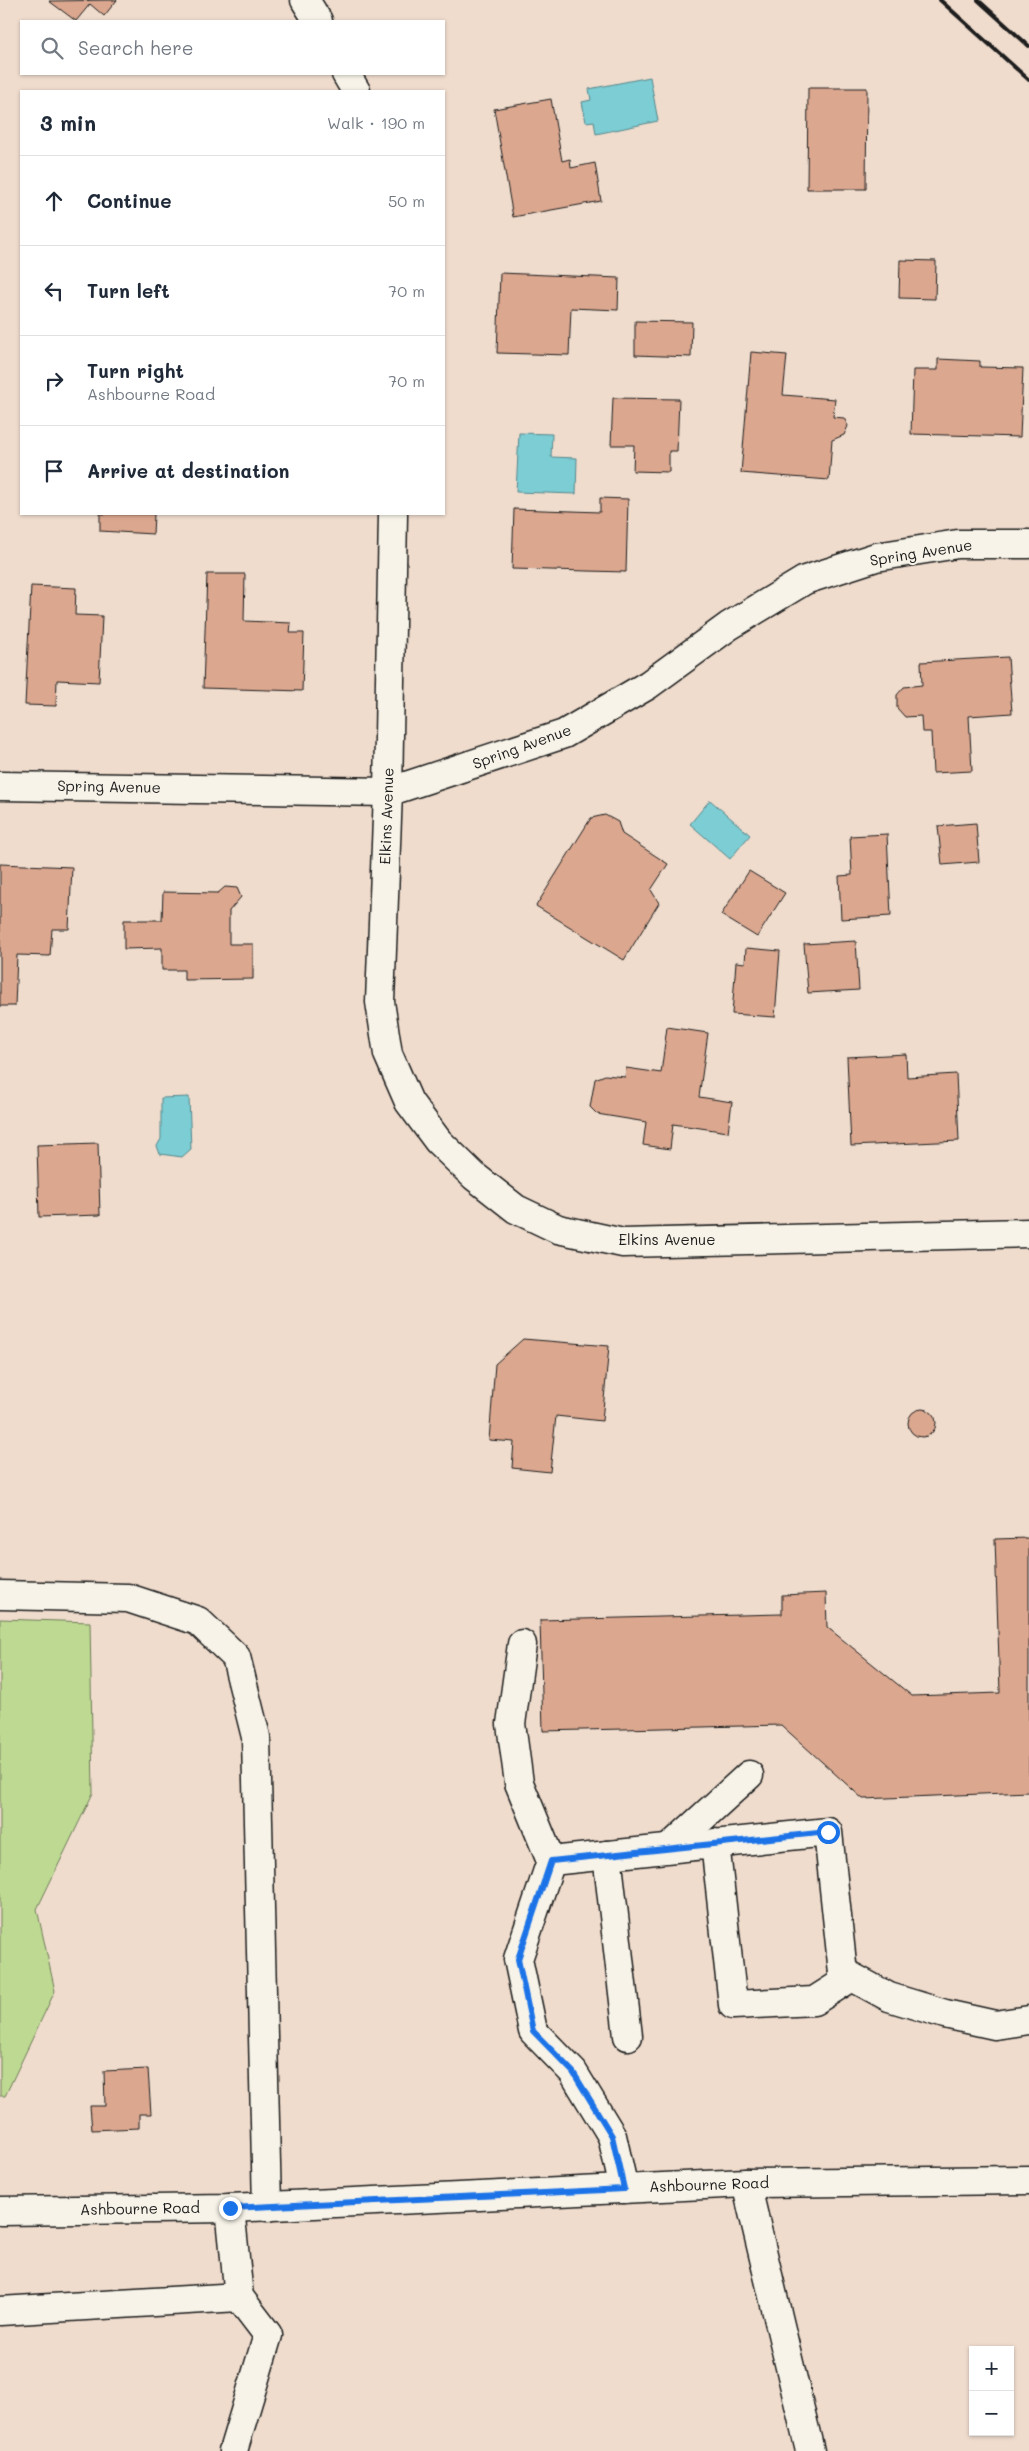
<!DOCTYPE html>
<html lang="en">
<head>
<meta charset="utf-8">
<style>
	body { margin:0; font-family:Mali,sans-serif; background:#f6f6f7; color:#1f2937 }
	.controls { position:absolute; right:15px; bottom:15px; display:grid; overflow:hidden; border-radius:0px; box-shadow:0 1px 4px #0004 }
	.controls button { width:45px; height:45px; display:grid; place-items:center; padding:0; border:0; border-bottom:1px solid #e0e1e3; background:#fff; color:#1f2937; font:25px sans-serif }
	.stop { position:absolute; width:15px; height:15px; margin:-11px; border:4px solid #1a73e8; border-radius:50%; background:#fff }
	.stop.end { background:#1a73e8; border-color:#fff; box-shadow:0 1px 5px #0008 }
	.list { margin:0; padding:0; list-style:none }
	h2 { display:flex; justify-content:space-between; align-items:center; height:65px; margin:0; padding:0 20px; font-size:21px }
	h2 small { font-size:16px; font-weight:400; color:#747a83 }
	.list li { display:grid; grid-template-columns:32px 1fr auto; gap:15px; align-items:center; box-sizing:border-box; height:90px; padding:0 20px; border-top:1px solid #e0e1e3 }
	.list b { display:block; font-size:19px; white-space:nowrap }
	.list p { margin:0; font-size:16px; white-space:nowrap; color:#747a83 }
	.list em { font-size:16px; font-style:normal; color:#747a83 }
	.icon { flex:none; width:28px; height:28px; fill:none; stroke:currentColor; stroke-width:2; stroke-linecap:round; stroke-linejoin:round }
	.map { position:relative; flex:none; width:1029px; height:2451px; overflow:hidden }
	.search { position:absolute; background:#fff; box-shadow:0 1px 4px #0004; left:20px; top:20px; width:425px; height:55px; display:flex; align-items:center; gap:12px; box-sizing:border-box; padding:0 18px; border-radius:0px; color:#747a83; font-size:19px }
	.panel { position:absolute; background:#fff; box-shadow:0 1px 4px #0004; left:20px; top:90px; width:425px; height:425px; border-radius:0px }
	.map>svg:first-child { display:block }
	.green { fill:#beda92; stroke:#6d7b57 }
	.water { fill:#7ccdd4; stroke:#56868a }
	.building { fill:#dba78f; stroke:#1c1c1c }
	.lines { fill:none; stroke-linecap:round; stroke-linejoin:round }
	.minor-casing { stroke:#1c1c1c; stroke-width:31 }
	.minor { stroke:#f7f3e8; stroke-width:28 }
	.rail { stroke:#1c1c1c; stroke-width:4 }
	.route { stroke:#1a73e8; stroke-width:6 }
	.labels { text-anchor:middle; stroke-width:4; stroke-linejoin:round; paint-order:stroke }
	.street-label { font-size:15px; fill:#1c1c1c; stroke:#f7f3e8 }
</style>
</head>
<body>
<div class="map">
<svg width="1029" height="2451" viewBox="0 0 1029 2451">
	<rect width="100%" height="100%" fill="#efdccd"/>
	<filter id="ink" filterUnits="userSpaceOnUse"><feTurbulence type="fractalNoise" baseFrequency=".02" numOctaves="2"/><feDisplacementMap in="SourceGraphic" scale="10" xChannelSelector="R" yChannelSelector="G"/><feConvolveMatrix kernelMatrix="1 2 1 2 8 2 1 2 1" color-interpolation-filters="sRGB"/></filter>
	<g filter="url(#ink)">
		<polygon class="green" points="0,1619 90,1622 93,1793 37,1909 55,1991 5,2096 0,2096"/>
		<g class="water">
			<polygon points="650,77 658,121 596,134 594,121 586,122 582,102 591,100 589,89"/>
			<polygon points="519,433 552,434 551,457 577,458 576,494 516,492"/>
			<polygon points="710,800 750,835 730,859 690,824"/>
			<polygon points="189,1097 191,1149 182,1157 160,1154 157,1146 161,1139 161,1098"/>
		</g>
		<g class="building">
			<polygon points="117,0 104,16 90,4 76,21 49,1"/>
			<polygon points="808,88 867,88 866,189 807,189"/>
			<polygon points="551,99 562,161 570,159 571,168 595,163 601,201 513,217 494,109"/>
			<polygon points="900,260 936,261 935,299 899,298"/>
			<polygon points="500,273 619,278 618,310 571,308 569,355 497,353"/>
			<polygon points="635,321 692,322 691,357 635,355"/>
			<polygon points="751,352 787,355 783,395 835,399 833,417 844,418 848,426 844,435 832,440 829,480 741,473"/>
			<polygon points="938,359 980,361 980,367 1023,368 1020,437 911,434 913,370 938,370"/>
			<polygon points="613,398 679,399 677,451 669,451 669,472 633,471 634,445 611,445"/>
			<polygon points="600,498 628,499 626,572 512,569 514,509 600,512"/>
			<polygon points="100,514 154,514 153,534 100,531"/>
			<polygon points="207,574 245,574 244,621 291,623 290,633 304,633 302,691 203,688"/>
			<polygon points="31,586 76,588 75,615 102,616 99,682 57,680 56,706 25,705"/>
			<polygon points="1008,657 1012,713 969,716 972,771 933,773 931,732 922,732 921,716 905,717 897,708 897,695 904,687 922,685 921,662"/>
			<polygon points="605,815 618,822 622,834 668,864 651,890 659,903 624,960 536,906 591,818"/>
			<polygon points="976,823 979,862 942,865 938,826"/>
			<polygon points="887,834 891,916 841,919 839,876 852,875 850,836"/>
			<polygon points="0,864 72,867 69,929 52,929 50,956 17,955 15,1006 0,1006"/>
			<polygon points="749,871 785,893 757,937 721,915"/>
			<polygon points="225,887 237,888 241,897 229,911 229,944 253,944 253,979 184,980 184,970 162,970 162,948 124,949 124,920 162,920 163,892 218,893"/>
			<polygon points="856,941 859,990 808,993 804,944"/>
			<polygon points="746,948 780,951 775,1017 732,1014 736,962 745,963"/>
			<polygon points="667,1027 708,1033 699,1097 732,1102 728,1132 673,1124 670,1149 643,1145 646,1122 597,1114 590,1107 595,1079 605,1075 625,1077 626,1068 661,1073"/>
			<polygon points="906,1054 907,1077 956,1074 959,1141 851,1146 847,1057"/>
			<polygon points="98,1143 100,1215 39,1217 37,1145"/>
			<polygon points="523,1339 609,1346 602,1421 556,1416 550,1472 512,1468 514,1442 489,1440 495,1364"/>
			<circle cx="922" cy="1423" r="14"/>
			<polygon points="1029,1538 1029,1792 863,1799 781,1725 543,1731 540,1620 782,1614 782,1595 826,1593 827,1627 912,1696 1000,1693 995,1539"/>
			<polygon points="148,2069 151,2114 139,2114 139,2128 92,2130 90,2106 105,2106 104,2071"/>
		</g>
		<g class="lines">
			<defs>
				<g id="minor">
					<polyline points="305,0 318,21"/>
					<polyline points="346,74 356,91"/>
					<polyline points="393,514 388,792 380,1002 388,1054 409,1102 438,1141 474,1176 516,1209 558,1229 623,1243 1029,1233"/>
					<polyline points="0,786 388,792 564,734 648,685 729,626 805,580 876,557 958,544 1029,544"/>
					<polyline points="0,1595 128,1598 198,1621 236,1657 256,1737 267,2207"/>
					<polyline points="522,1644 511,1724 519,1783 551,1861 518,1959 533,2031 573,2072 612,2136 624,2189"/>
					<polyline points="669,1848 749,1775"/>
					<polyline points="607,1855 628,2036"/>
					<polyline points="551,1861 828,1832 844,1982 814,2001 733,2005 715,1843"/>
					<polyline points="843,1972 889,1997 945,2014 995,2025 1029,2020"/>
					<polyline points="746,2183 810,2451"/>
					<polyline points="230,2208 239,2297 268,2335 233,2451"/>
					<polyline points="0,2211 230,2208 746,2183 1029,2180"/>
					<polyline points="0,2311 239,2297"/>
				</g>
			</defs>
			<use href="#minor" class="minor-casing"/>
			<use href="#minor" class="minor"/>
			<g class="rail">
				<polyline points="940,0 1029,80"/>
				<polyline points="978,0 1029,46"/>
			</g>
		</g>
	</g>
	<g class="lines" filter="url(#ink)">
		<polyline class="route" points="230,2208 624,2189 612,2136 573,2072 533,2031 518,1959 551,1861 828,1832"/>
	</g>
	<g class="labels">
		<g class="street-label">
			<text transform="translate(921 553) rotate(-9)" y="5">Spring Avenue</text>
			<text transform="translate(522 747) rotate(-20)" y="5">Spring Avenue</text>
			<text transform="translate(109 787) rotate(1)" y="5">Spring Avenue</text>
			<text transform="translate(387 816) rotate(-88)" y="5">Elkins Avenue</text>
			<text x="667" y="1245">Elkins Avenue</text>
			<text transform="translate(709 2185) rotate(-2)" y="5">Ashbourne Road</text>
			<text transform="translate(140 2209) rotate(-1)" y="5">Ashbourne Road</text>
		</g>
	</g>
</svg>
<div class="controls">
<button>+</button>
<button>−</button>
</div>
<div class="stop" style="left:828px;top:1832px"></div>
<div class="stop end" style="left:230px;top:2208px"></div>
<div class="search"><svg class="icon" aria-label="search" viewBox="0 0 24 24"><circle cx="10" cy="10" r="6"/><path d="M15 15l6 6"/></svg>Search here</div>
<section class="panel">
<h2>3 min<small>Walk · 190 m</small></h2>
<ul class="list">
<li><svg class="icon" aria-label="ahead" viewBox="0 0 24 24"><path d="M12 20V5M6 11l6-6 6 6"/></svg><div><b>Continue</b></div><em>50 m</em></li>
<li><svg class="icon" aria-label="left" viewBox="0 0 24 24"><path d="M17 20v-9H6M10 6l-5 5 5 5"/></svg><div><b>Turn left</b></div><em>70 m</em></li>
<li><svg class="icon" aria-label="right" viewBox="0 0 24 24"><path d="M7 20v-9h11M14 6l5 5-5 5"/></svg><div><b>Turn right</b><p>Ashbourne Road</p></div><em>70 m</em></li>
<li><svg class="icon" aria-label="arrive" viewBox="0 0 24 24"><path d="M6 21V4h12l-3 4 3 4H6"/></svg><div><b>Arrive at destination</b></div></li>
</ul>
</section>
</div>
</body>
</html>
